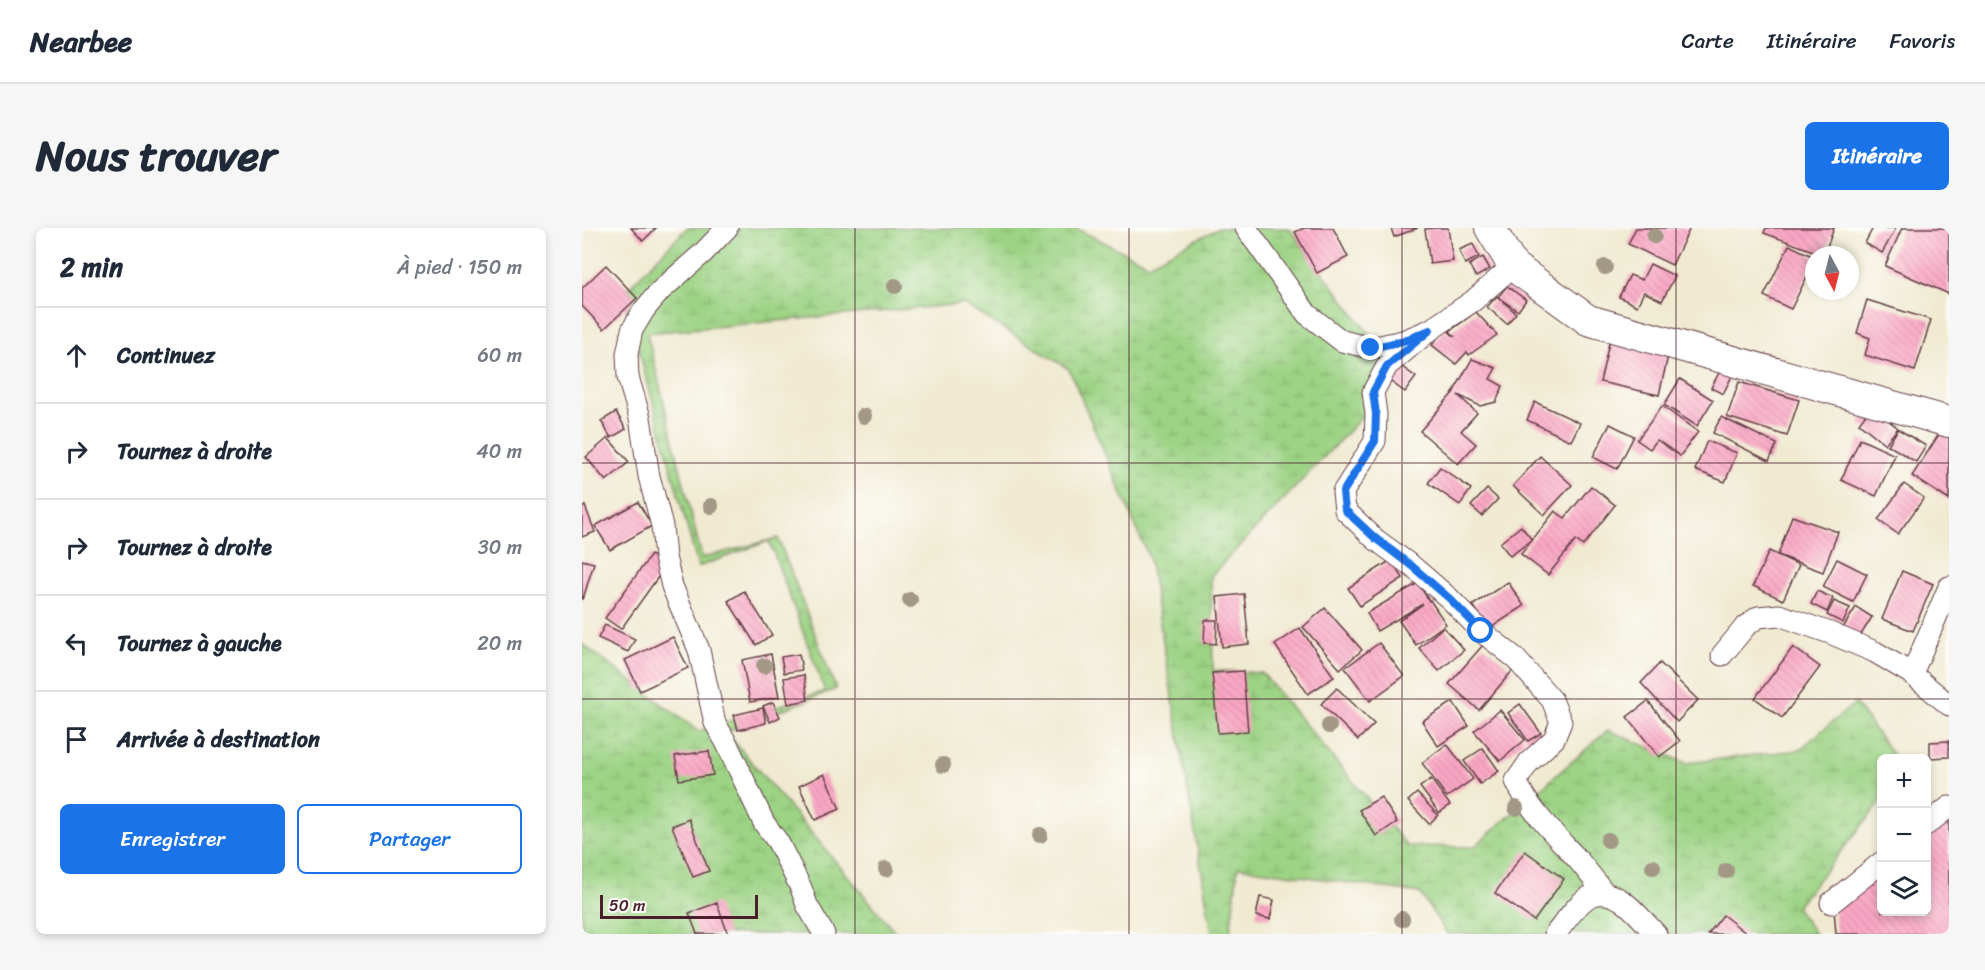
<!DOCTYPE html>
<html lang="fr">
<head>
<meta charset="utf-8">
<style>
	body { margin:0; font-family:Sriracha,sans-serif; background:#f6f6f7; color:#1f2937 }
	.controls { position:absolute; right:18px; bottom:18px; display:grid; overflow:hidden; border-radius:9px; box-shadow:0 3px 9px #0003 }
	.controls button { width:54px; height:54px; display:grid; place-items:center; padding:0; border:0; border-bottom:2px solid #e0e1e3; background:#fff; color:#1f2937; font:30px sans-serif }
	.compass { position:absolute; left:1223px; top:18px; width:54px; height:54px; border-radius:50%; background:#fff; box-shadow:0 3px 9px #0003; rotate:173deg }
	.scale { position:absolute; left:18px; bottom:15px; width:158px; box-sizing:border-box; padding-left:6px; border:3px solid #4a1f2b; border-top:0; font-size:16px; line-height:21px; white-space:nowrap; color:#4a1f2b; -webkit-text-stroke:4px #fdfcf7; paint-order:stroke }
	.stop { position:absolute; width:18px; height:18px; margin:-14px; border:4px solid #1a73e8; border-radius:50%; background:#fff }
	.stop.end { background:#1a73e8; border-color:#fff; box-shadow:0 2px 6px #0008 }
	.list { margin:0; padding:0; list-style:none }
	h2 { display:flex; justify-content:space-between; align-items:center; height:78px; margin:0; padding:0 24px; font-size:26px }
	h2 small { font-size:20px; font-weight:400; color:#747a83 }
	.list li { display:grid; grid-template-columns:39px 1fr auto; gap:18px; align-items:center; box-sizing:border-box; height:96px; padding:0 24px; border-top:2px solid #e0e1e3 }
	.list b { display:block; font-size:22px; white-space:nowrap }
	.list em { font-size:20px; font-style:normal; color:#747a83 }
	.actions { display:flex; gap:12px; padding:18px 24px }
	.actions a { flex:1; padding:14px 0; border:2px solid #1a73e8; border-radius:9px; text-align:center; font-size:21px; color:#1a73e8 }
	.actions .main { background:#1a73e8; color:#fff }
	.icon { flex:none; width:33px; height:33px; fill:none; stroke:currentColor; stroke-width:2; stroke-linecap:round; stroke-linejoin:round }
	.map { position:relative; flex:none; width:1367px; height:706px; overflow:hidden; border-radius:9px }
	header { display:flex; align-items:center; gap:36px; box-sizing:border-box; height:84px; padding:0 30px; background:#fff; border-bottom:2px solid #e0e1e3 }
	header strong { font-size:28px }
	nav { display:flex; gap:33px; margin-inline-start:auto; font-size:21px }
	.intro { display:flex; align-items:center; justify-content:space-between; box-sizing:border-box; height:144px; padding:0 36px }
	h1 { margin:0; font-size:42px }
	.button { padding:15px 27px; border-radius:9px; background:#1a73e8; color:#fff; font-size:21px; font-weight:700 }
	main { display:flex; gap:36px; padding:0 36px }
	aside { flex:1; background:#fff; border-radius:9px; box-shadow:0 3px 9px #0003 }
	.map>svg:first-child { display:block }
	.wetland { fill:url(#wetland-marsh); stroke:#737958; stroke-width:1.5 }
	.building { fill:url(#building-back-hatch) }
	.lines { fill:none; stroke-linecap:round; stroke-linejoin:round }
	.street-casing { stroke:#633d44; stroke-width:23 }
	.secondary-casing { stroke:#633d44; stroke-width:32 }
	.street { stroke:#fff; stroke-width:21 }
	.secondary { stroke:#fff; stroke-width:30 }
	.tree { fill:#a29885 }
	.route { stroke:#1a73e8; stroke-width:8 }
	.grid { fill:none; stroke:#4a1f2b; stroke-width:1.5; stroke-opacity:0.55 }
</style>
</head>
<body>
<header>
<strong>Nearbee</strong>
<nav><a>Carte</a><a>Itinéraire</a><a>Favoris</a></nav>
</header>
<div class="intro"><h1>Nous trouver</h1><a class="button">Itinéraire</a></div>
<main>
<aside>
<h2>2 min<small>À pied · 150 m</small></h2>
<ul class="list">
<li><svg class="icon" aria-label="ahead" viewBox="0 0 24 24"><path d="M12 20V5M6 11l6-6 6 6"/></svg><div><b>Continuez</b></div><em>60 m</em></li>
<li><svg class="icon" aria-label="right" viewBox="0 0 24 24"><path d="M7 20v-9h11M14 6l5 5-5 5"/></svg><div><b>Tournez à droite</b></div><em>40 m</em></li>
<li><svg class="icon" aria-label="right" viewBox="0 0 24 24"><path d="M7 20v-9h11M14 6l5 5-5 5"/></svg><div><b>Tournez à droite</b></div><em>30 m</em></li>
<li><svg class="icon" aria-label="left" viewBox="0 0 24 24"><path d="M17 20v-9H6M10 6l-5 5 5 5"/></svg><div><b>Tournez à gauche</b></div><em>20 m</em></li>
<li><svg class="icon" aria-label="arrive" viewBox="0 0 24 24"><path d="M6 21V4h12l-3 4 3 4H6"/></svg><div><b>Arrivée à destination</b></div></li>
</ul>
<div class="actions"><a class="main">Enregistrer</a><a>Partager</a></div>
</aside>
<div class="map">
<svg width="1367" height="706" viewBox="0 0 1367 706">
	<defs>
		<pattern id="wetland-marsh" width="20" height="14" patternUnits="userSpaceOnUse" patternTransform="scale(1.5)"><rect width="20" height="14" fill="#9cd384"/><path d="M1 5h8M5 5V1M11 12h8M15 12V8" fill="none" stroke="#88b572"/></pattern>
		<pattern id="building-back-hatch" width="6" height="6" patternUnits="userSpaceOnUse" patternTransform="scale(1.5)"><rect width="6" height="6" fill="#faa7c5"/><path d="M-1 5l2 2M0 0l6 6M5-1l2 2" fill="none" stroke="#d88fa9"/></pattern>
	</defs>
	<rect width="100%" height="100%" fill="#fdfcf7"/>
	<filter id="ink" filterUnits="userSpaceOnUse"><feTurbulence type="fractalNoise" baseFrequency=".0167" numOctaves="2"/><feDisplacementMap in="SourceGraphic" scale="12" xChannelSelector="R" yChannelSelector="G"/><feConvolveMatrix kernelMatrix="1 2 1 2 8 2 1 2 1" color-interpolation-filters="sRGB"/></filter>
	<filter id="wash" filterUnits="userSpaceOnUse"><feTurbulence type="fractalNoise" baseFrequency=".008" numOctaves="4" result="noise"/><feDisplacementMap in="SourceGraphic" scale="24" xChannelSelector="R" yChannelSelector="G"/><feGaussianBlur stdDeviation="1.35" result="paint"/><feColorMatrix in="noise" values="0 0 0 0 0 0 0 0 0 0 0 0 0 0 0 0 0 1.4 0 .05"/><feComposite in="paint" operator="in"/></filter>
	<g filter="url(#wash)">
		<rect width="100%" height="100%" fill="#f0ead1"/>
		<polygon class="wetland" points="105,0 493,0 566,36 637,0 707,0 819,148 629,348 631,442 680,445 825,618 892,619 1026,502 1104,535 1217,522 1273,475 1313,530 1300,530 1299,574 1214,679 1233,706 865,706 838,665 656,639 648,706 630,706 567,330 487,141 382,76 65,105 120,330 196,310 254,461 144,504 315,706 0,706 0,416 116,503 243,463 187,313 116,339 41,65"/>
		<g id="blocks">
			<g class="building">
				<polygon points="49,0 74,0 61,13"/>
				<polygon points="722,0 751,0 766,29 735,45 713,4"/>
				<polygon points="809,0 836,0 812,9"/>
				<polygon points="851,0 866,0 871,33 848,36 843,1"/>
				<polygon points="1054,0 1108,0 1090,37 1046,16"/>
				<polygon points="1184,0 1252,0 1242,27 1182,5"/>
				<polygon points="1291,0 1314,0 1300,25 1283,15"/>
				<polygon points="1320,0 1367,0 1367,66 1303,38"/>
				<polygon points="891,16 897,29 883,36 877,22"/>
				<polygon points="1207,17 1232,29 1232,34 1209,81 1182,68"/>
				<polygon points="901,29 908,41 894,49 887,37"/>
				<polygon points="1068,36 1093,48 1080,73 1062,64 1055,78 1037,69 1048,47 1060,52"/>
				<polygon points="24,37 55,70 22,101 0,78 0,60"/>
				<polygon points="925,58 944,72 936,83 916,69"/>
				<polygon points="915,68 934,85 925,96 905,79"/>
				<polygon points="1285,72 1349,92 1333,143 1283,127 1288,110 1275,105"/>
				<polygon points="894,84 915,107 887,127 885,124 874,136 850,117 863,100 873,109 868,103"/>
				<polygon points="1030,102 1089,115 1077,167 1018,154"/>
				<polygon points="890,131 914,140 908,151 921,158 914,174 898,178 876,167 895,185 879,203 894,216 876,236 838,203 871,165"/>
				<polygon points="816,136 834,149 823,164 805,151"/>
				<polygon points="1138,143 1150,148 1141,166 1129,160"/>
				<polygon points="1098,151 1131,172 1115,198 1082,177"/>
				<polygon points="1157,154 1217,172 1205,208 1145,189"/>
				<polygon points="953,174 998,195 989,213 945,192"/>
				<polygon points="1080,178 1116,204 1098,228 1075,212 1068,221 1055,212"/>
				<polygon points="1289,179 1316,200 1303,216 1277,195"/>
				<polygon points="34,184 44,201 29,210 19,193"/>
				<polygon points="1139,189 1195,216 1187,233 1131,205"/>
				<polygon points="1028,196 1052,208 1035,241 1011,229"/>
				<polygon points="1361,200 1367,204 1367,272 1330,248"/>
				<polygon points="1316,201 1344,218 1334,234 1306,217"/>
				<polygon points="26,210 47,234 24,253 4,229"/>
				<polygon points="1278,211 1313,227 1294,268 1259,252"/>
				<polygon points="1125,213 1155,225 1143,254 1113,242"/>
				<polygon points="958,228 990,257 962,287 931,258"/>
				<polygon points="858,239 889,261 878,277 846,255"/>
				<polygon points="1322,256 1342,270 1316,306 1296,292"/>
				<polygon points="1009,258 1033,277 1001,318 994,312 966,347 939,326 973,283 983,290"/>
				<polygon points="905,261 916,271 900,288 889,278"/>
				<polygon points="56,274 70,298 28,322 13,298"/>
				<polygon points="3,278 13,304 0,309 0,280"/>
				<polygon points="1210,288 1256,304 1241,344 1196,327"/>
				<polygon points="939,298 950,312 928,328 918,315"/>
				<polygon points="1187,323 1217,337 1201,372 1171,358"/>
				<polygon points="69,327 84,338 39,401 23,390"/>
				<polygon points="1255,331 1285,346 1271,374 1241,359"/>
				<polygon points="0,332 12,335 1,371 0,371"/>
				<polygon points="809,332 821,350 778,378 766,360"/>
				<polygon points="1320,343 1351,356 1331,403 1300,391"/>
				<polygon points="926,354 942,378 907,401 891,377"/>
				<polygon points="836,355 847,373 848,372 864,396 834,417 817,393 841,376 795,403 785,385"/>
				<polygon points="162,363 190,407 174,417 146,373"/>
				<polygon points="1235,363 1251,370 1245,384 1229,376"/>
				<polygon points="662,366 667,416 640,419 635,369"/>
				<polygon points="1252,373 1268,380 1261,395 1245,387"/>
				<polygon points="1274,379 1290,389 1277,410 1261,400"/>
				<polygon points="743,380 780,422 758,441 721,399"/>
				<polygon points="623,392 635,392 634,416 622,415"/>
				<polygon points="23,397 53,411 46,424 16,410"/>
				<polygon points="861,399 882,422 857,443 837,420"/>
				<polygon points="718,400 752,449 726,466 693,417"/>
				<polygon points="91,409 106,440 58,463 43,432"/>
				<polygon points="797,415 822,448 788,473 763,440"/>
				<polygon points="901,417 931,442 897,482 867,456"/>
				<polygon points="1211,419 1238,439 1200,490 1173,470"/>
				<polygon points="189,426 197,469 168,474 160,432"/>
				<polygon points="217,426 220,442 202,445 199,429"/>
				<polygon points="1078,435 1116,472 1095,494 1059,455"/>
				<polygon points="661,443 666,503 636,505 630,445"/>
				<polygon points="222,447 226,472 206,476 202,450"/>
				<polygon points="755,460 792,496 776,512 739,476"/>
				<polygon points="1066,473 1098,513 1077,529 1045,489"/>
				<polygon points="191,474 198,489 188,494 181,478"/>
				<polygon points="871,474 887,498 856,518 840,493"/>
				<polygon points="938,476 959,505 946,513 926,485"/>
				<polygon points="181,480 184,495 156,502 152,487"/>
				<polygon points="918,482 943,512 918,533 892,503"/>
				<polygon points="1367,513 1367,529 1348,530 1348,514"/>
				<polygon points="865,516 891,551 865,569 840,535"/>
				<polygon points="901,520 917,543 898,556 882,533"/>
				<polygon points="127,523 131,547 97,552 93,528"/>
				<polygon points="242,546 258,581 233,592 217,558"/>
				<polygon points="849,551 868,577 857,585 838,559"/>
				<polygon points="835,565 856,587 847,596 826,573"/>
				<polygon points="799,569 815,594 794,608 777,582"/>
				<polygon points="1367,587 1367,706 1254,706 1252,681 1300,642 1300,684 1344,684 1344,604"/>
				<polygon points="107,591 127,643 111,649 90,598"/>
				<polygon points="943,623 982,651 952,693 913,665"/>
				<polygon points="678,669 692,672 688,691 674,688"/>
				<polygon points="135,675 146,706 115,706 107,685"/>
				<polygon points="1141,687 1165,706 1126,706"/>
			</g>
		</g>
	</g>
	<g filter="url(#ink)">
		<use href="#blocks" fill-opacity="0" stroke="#633d44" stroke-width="1.5"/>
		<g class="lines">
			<defs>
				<g id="street">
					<polyline points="145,0 121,25 78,63 62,82 50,102 45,126 46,149 58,190 67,248 80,298 83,329 90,358 117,422 133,495 144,514 182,595 196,614 219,660 225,677 242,706"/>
					<polyline points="664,0 725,86 760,113 789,120 821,113 848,102 891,73 931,38"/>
					<path d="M848,102L805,138L791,164L794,186L793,213L761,264L763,282L793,311L831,339L868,371L899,403L932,429L970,472L979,494L972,511L947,534L934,553C949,585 974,607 997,633C1006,644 1015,655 1023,666"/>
					<polyline points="1140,427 1163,399 1176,389 1197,387 1248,405 1293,424 1330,446 1367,477"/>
					<polyline points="1330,446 1367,359"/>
					<polyline points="1344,597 1367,579"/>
					<polyline points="1249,675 1300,634"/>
					<path d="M973,706C983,695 995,674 1009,668C1036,657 1057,689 1074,706"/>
				</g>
				<polyline id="secondary" points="908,0 931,38 1006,92 1367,194"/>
			</defs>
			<use href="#street" class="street-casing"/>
			<use href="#secondary" class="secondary-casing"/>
			<use href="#street" class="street"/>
			<use href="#secondary" class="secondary"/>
		</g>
		<g class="tree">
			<circle cx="1072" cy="8" r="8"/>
			<circle cx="1023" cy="39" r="8"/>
			<circle cx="313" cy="58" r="8"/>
			<circle cx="282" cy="188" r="8"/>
			<circle cx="129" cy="278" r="8"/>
			<circle cx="328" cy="372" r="8"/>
			<circle cx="182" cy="438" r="8"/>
			<circle cx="747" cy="498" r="8"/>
			<circle cx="361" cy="537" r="8"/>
			<circle cx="934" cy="580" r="8"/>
			<circle cx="458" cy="607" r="8"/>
			<circle cx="1026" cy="612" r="8"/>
			<circle cx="1071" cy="639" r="8"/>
			<circle cx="304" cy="641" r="8"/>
			<circle cx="1144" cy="643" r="8"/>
			<circle cx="820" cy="691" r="8"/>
		</g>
	</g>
	<g class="lines" filter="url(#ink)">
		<polyline class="route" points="789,120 821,113 848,102 805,138 791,164 794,186 793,213 761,264 763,282 793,310 831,339 868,371 899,403"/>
	</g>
	<path class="grid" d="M273,0V706M547,0V706M820,0V706M1094,0V706M0,235H1367M0,471H1367"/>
</svg>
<div class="controls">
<button>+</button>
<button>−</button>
<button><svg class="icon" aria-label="layers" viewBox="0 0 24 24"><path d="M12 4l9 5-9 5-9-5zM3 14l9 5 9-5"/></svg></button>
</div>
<svg class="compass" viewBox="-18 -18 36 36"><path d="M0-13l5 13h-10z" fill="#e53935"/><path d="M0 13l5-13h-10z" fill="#747a83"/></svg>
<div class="scale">50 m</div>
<div class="stop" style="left:899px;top:403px"></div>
<div class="stop end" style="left:789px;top:120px"></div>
</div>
</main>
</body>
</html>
